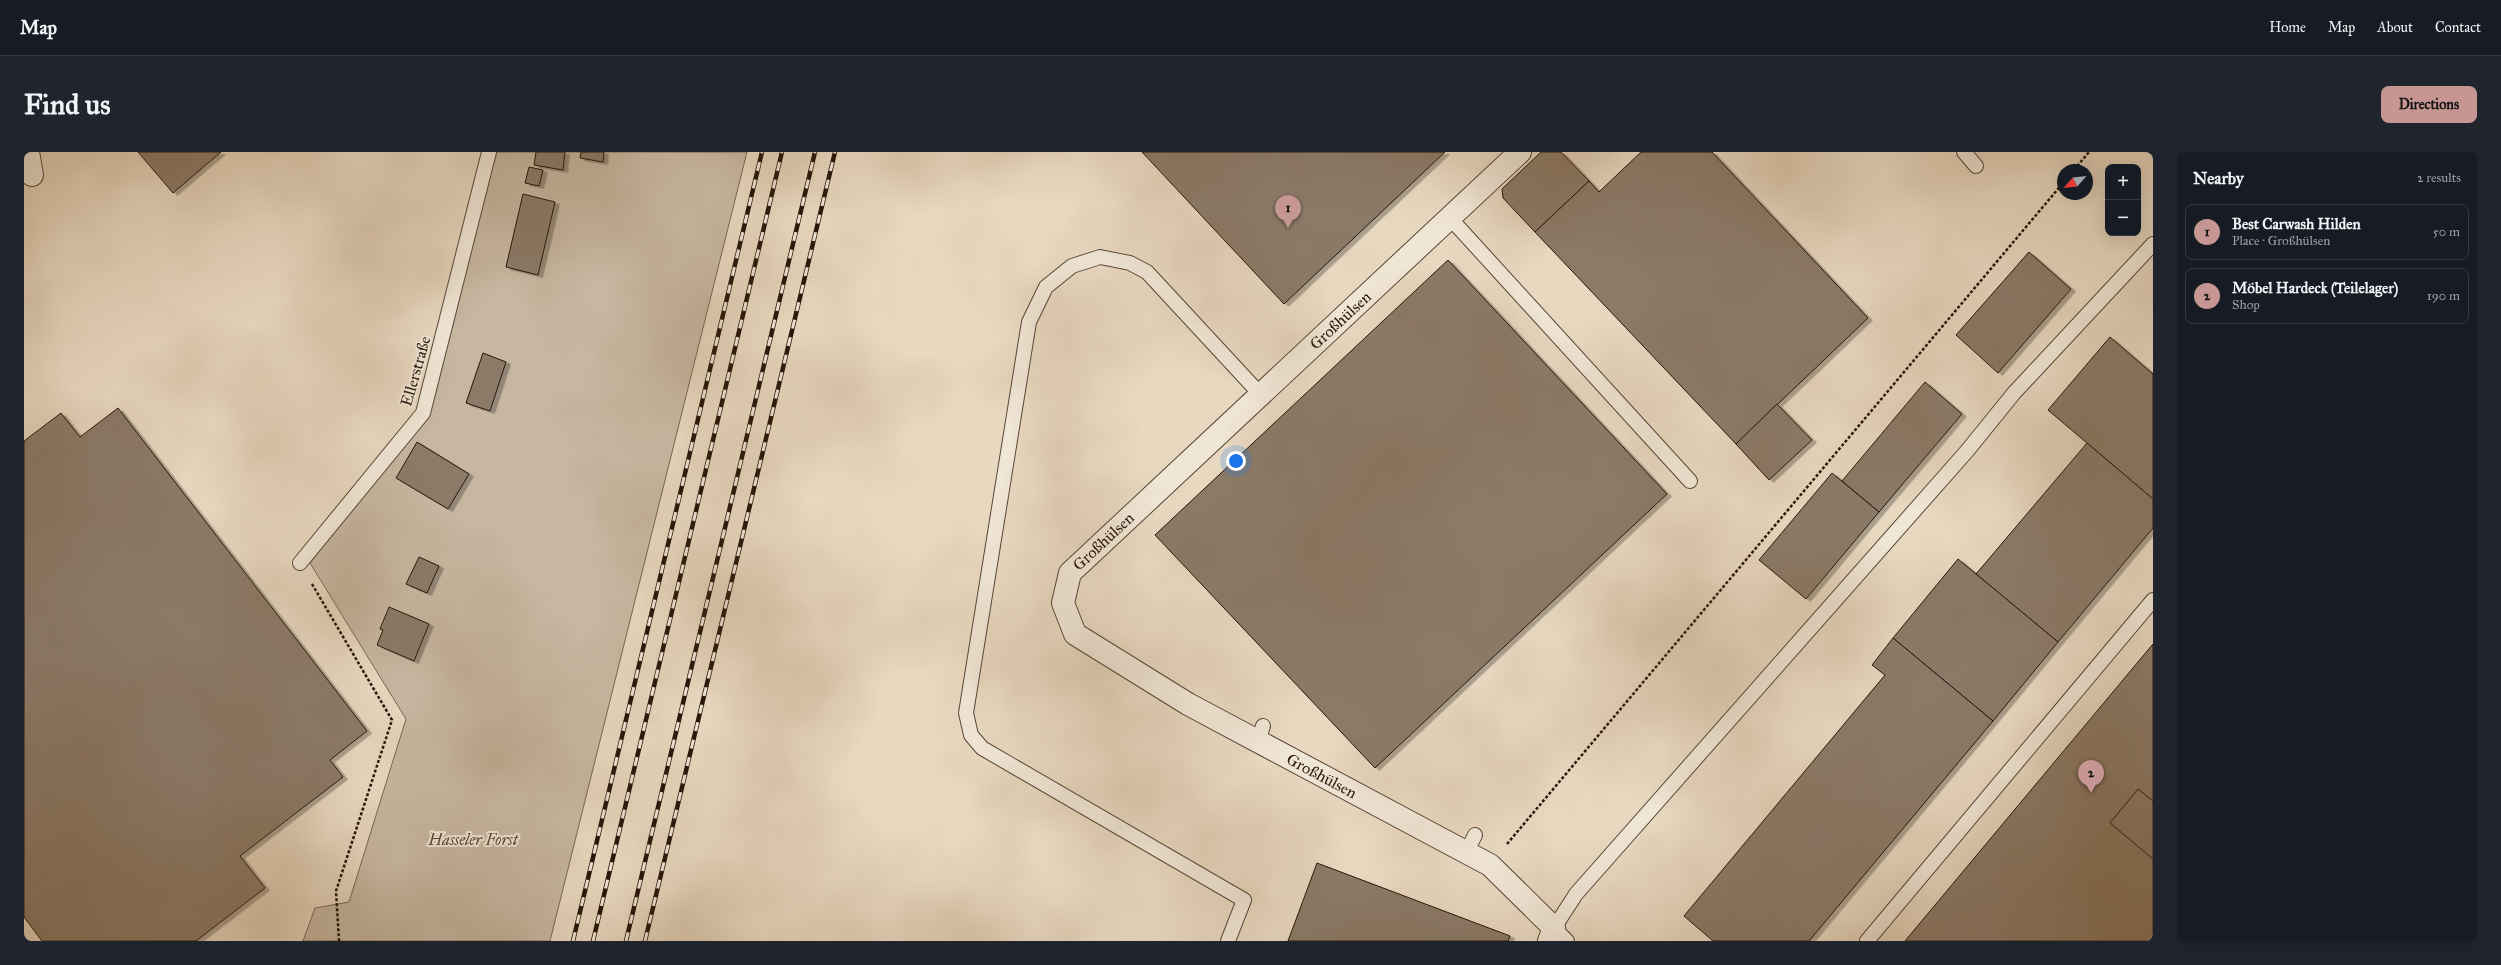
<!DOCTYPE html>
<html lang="en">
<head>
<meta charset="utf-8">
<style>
	body { margin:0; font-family:"IM FELL Great Primer",serif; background:#20242c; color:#f1f3f6 }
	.controls { position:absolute; right:12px; top:12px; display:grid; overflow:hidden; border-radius:8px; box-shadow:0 4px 16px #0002 }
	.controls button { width:36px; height:36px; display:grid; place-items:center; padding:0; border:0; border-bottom:1px solid #363941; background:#171b24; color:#f1f3f6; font:20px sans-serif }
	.compass { position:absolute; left:2033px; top:12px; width:36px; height:36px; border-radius:50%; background:#171b24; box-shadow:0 4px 16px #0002; rotate:243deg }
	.you { position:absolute; left:1212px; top:309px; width:14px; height:14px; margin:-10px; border:3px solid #fff; border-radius:50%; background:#1a73e8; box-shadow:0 0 0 6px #1a73e833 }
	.badge { display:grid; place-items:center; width:26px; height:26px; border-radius:50%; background:#c59692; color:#111; font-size:13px; font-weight:700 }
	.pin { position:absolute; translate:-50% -33px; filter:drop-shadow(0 1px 2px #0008) }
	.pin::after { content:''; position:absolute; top:21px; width:14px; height:12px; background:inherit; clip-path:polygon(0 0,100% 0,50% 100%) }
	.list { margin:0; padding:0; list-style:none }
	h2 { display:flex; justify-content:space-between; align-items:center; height:52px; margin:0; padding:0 16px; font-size:17px }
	h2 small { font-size:13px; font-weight:400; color:#9ea1a6 }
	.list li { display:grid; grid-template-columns:26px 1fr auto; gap:12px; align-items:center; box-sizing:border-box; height:56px; margin:0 8px 8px; padding:0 8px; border:1px solid #363941; border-radius:8px }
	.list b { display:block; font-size:15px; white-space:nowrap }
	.list p { margin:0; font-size:13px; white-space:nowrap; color:#9ea1a6 }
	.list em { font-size:13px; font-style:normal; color:#9ea1a6 }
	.map { position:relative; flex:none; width:2129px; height:789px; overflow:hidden; border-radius:8px }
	header { display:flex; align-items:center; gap:24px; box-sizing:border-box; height:56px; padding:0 20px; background:#171b24; border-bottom:1px solid #363941 }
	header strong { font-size:19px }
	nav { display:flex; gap:22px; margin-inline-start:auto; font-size:14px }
	.intro { display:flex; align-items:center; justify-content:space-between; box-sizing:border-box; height:96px; padding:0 24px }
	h1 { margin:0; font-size:28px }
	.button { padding:10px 18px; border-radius:8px; background:#c59692; color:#111; font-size:14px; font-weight:700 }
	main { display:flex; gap:24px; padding:0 24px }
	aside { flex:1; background:#171b24; border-radius:8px; box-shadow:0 4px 16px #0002 }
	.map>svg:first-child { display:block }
	.green { fill:#c7b7a1; stroke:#776654 }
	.building { fill:#8b7a68; stroke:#271508; filter:url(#shadow) }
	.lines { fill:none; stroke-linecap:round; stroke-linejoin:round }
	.service-casing { stroke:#574636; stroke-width:16 }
	.minor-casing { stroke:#574636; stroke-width:24 }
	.path { stroke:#271508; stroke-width:2.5; stroke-dasharray:3 2; stroke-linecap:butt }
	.service { stroke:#f0e6d6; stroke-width:14 }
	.minor { stroke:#f0e6d6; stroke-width:22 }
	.rail-casing { stroke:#271508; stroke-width:4.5 }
	.rail { stroke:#f0e6d6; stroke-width:3; stroke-dasharray:9; stroke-linecap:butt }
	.labels { text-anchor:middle; stroke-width:4; stroke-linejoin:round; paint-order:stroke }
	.street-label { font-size:16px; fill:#271508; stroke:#f0e6d6 }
	.park-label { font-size:16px; font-style:italic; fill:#574636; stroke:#f0e6d6 }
</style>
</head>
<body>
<header>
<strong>Map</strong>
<nav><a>Home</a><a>Map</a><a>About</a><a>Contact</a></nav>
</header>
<div class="intro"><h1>Find us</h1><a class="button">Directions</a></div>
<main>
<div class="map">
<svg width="2129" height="789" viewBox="0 0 2129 789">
	<defs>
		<filter id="shadow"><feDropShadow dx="4.5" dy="2.5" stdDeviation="0" flood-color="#0004"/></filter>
	</defs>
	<rect width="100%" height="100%" fill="#e8d8c0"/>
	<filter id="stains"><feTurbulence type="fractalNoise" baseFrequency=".005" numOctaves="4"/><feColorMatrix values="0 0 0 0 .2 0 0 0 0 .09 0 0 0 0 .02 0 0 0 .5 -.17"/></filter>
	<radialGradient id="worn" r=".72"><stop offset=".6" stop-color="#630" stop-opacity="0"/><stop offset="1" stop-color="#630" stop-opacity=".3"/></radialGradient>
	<polygon class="green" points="471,0 723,0 526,789 279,789 291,756 325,750 382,567 286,411 404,264"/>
	<g class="building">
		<polygon points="114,0 197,0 149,41"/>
		<polygon points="512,0 541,0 539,18 510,13"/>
		<polygon points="557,0 580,0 579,10 556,6"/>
		<polygon points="1118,0 1421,0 1260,152"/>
		<polygon points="1517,0 1537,0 1565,29 1511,80 1479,46 1478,37"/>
		<polygon points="1617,0 1688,0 1844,166 1712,292 1511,80 1565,29 1575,40"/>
		<polygon points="505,15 519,18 515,34 501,31"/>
		<polygon points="499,42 531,50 514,123 482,115"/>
		<polygon points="2005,100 2047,137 1974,221 1932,183"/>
		<polygon points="1424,108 1643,342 1351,616 1131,383"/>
		<polygon points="2086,185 2129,222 2129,347 2024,258"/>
		<polygon points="459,201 482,210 466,259 442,251"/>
		<polygon points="1901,230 1938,262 1855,360 1818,329"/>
		<polygon points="1753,252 1788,288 1745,328 1712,292"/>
		<polygon points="94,256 343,579 306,608 319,625 216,704 241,736 172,789 18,789 0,765 0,289 37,261 56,285"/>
		<polygon points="393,290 445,322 424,357 372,326"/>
		<polygon points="2063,291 2129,347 2129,376 2034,490 1952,422"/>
		<polygon points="1808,321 1855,360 1782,447 1735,408"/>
		<polygon points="395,405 415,414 403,441 382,432"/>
		<polygon points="1934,407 2034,490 1969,569 1869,486"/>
		<polygon points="365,455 405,472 390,509 353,493 359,478 356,477"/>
		<polygon points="1869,486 1969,569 1785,789 1689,789 1660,764 1861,523 1848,513"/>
		<polygon points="2129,492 2129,789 1881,789"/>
		<polygon points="2114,637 2129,649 2129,707 2086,671"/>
		<polygon points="1293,711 1486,784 1484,789 1264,789"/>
	</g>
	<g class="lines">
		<defs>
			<g id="service">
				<polyline points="1940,0 1952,14"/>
				<polyline points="1426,66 1666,329"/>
				<polyline points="276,411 399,261 465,0"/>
				<polyline points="1234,589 1239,574"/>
				<polyline points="1442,701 1451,683"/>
				<polyline points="1204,789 1220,748 958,596 947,583 942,561 1005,170 1022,135 1048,114 1076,105 1106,111 1123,120 1236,242"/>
				<polyline points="1543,789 1530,776 1552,742 1943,299 1990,241 2129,92"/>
				<polyline points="1843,789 2129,448"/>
			</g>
			<g id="minor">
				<polyline points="4,0 8,23"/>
				<path id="s1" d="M1496,0L1046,421L1039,451L1051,482L1164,552L1466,713L1530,776L1525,789"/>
			</g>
		</defs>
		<use href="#service" class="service-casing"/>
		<use href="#minor" class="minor-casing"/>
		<g class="path">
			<polyline points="2050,18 2065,0"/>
			<polyline points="288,432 368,568 312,739 315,789"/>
			<polyline points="1483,692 2039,31"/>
		</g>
		<use href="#service" class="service"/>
		<use href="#minor" class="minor"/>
		<defs>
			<g id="rail">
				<polyline points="549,789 738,0"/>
				<polyline points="569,789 758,0"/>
				<polyline points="602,789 791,0"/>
				<polyline points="621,789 811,0"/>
			</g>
		</defs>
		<use href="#rail" class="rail-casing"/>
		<use href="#rail" class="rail"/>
	</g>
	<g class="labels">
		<g class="street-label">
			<text transform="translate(1316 168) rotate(-43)" y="6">Großhülsen</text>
			<text transform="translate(391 219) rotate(-74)" y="6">Ellerstraße</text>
			<text transform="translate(1079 389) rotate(-43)" y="6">Großhülsen</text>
			<text dy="6" stroke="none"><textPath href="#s1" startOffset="965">Großhülsen</textPath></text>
		</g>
		<g class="park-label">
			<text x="449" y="693">Hasseler Forst</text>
		</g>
	</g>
	<rect width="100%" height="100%" filter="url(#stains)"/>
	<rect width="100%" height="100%" fill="url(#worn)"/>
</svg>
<div class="controls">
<button>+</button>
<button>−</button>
</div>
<svg class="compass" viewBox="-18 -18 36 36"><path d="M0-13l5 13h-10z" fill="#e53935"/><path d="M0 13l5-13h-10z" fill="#9ea1a6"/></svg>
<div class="you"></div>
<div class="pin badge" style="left:1264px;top:76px">1</div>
<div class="pin badge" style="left:2067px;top:641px">2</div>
</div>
<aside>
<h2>Nearby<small>2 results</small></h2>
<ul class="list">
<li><span class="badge">1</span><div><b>Best Carwash Hilden</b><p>Place · Großhülsen</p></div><em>50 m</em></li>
<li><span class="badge">2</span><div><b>Möbel Hardeck (Teilelager)</b><p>Shop</p></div><em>190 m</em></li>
</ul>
</aside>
</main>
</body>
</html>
